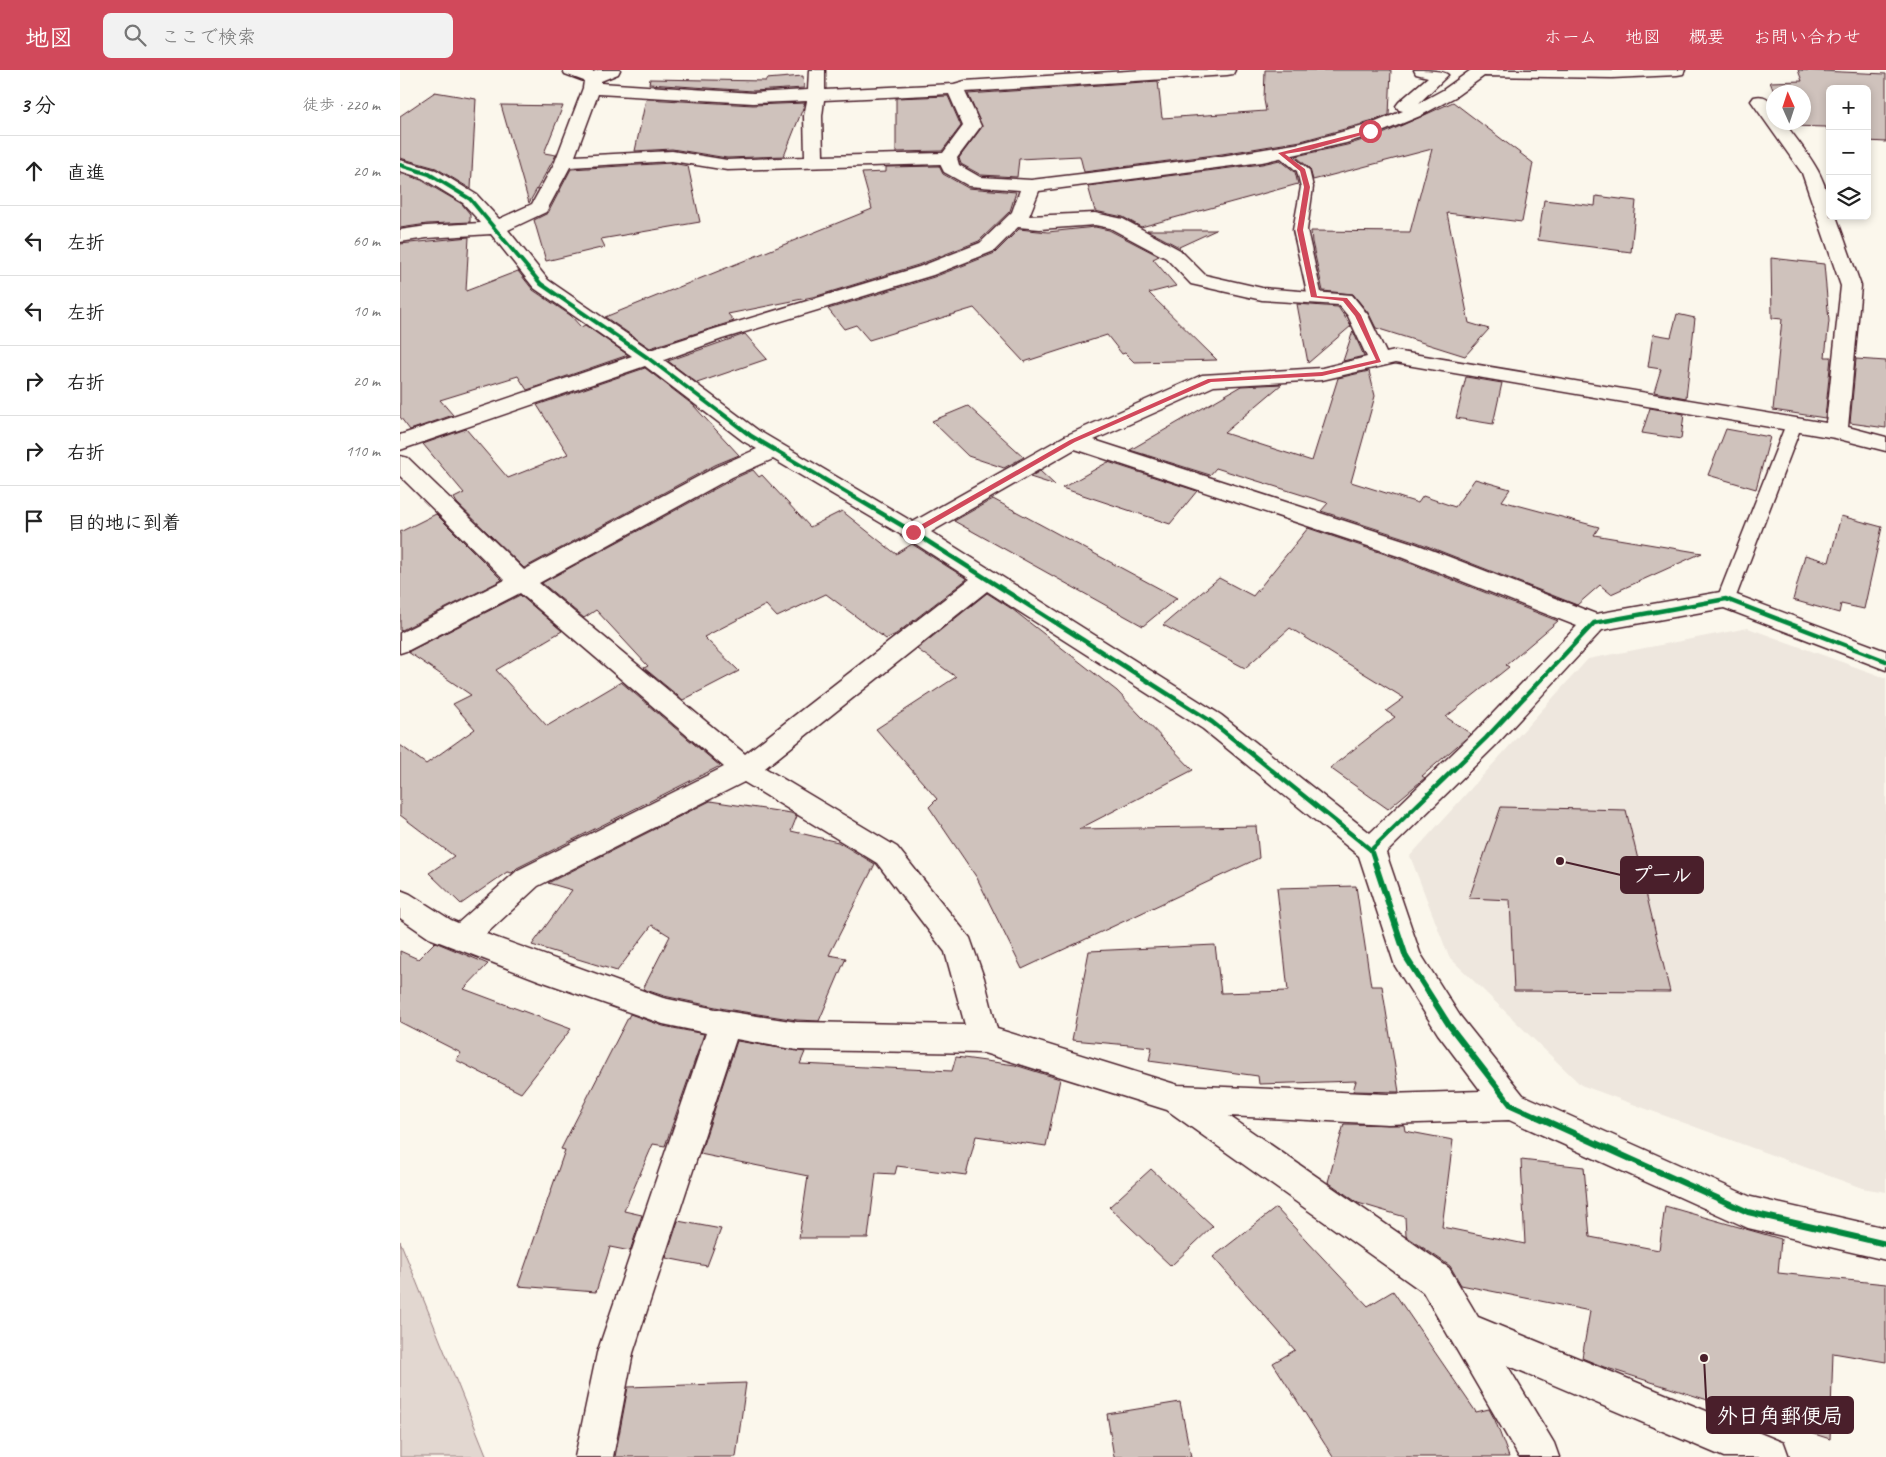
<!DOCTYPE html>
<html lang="ja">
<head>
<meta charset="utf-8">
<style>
	body { margin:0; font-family:Caveat,"Klee One",sans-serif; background:#f2f2f2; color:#222 }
	.controls { position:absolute; right:15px; top:15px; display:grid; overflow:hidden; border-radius:8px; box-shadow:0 2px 8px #0003 }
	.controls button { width:45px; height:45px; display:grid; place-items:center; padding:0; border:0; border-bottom:1px solid #e0e0e0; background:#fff; color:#222; font:25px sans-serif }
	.compass { position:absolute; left:1366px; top:15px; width:45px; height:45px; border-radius:50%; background:#fff; box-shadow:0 2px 8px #0003; rotate:357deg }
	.stop { position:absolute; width:15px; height:15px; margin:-11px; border:4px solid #d1495b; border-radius:50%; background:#fff }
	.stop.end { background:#d1495b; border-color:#fff; box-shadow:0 1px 5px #0008 }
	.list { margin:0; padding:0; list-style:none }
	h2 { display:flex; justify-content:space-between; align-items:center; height:65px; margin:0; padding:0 20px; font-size:21px }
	h2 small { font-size:16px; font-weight:400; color:#767676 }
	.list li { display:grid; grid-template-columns:32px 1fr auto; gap:15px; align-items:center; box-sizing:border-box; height:70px; padding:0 20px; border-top:1px solid #e0e0e0 }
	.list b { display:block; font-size:19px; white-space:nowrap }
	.list em { font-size:16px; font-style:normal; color:#767676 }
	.icon { flex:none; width:28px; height:28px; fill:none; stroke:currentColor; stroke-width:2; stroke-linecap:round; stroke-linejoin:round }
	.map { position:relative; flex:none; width:1486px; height:1387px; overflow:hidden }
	header { display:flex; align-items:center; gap:30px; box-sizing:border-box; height:70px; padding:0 25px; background:#d1495b; color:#fff }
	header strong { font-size:24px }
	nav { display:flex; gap:28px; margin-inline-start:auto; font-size:18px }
	.search { width:350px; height:45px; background:#f2f2f2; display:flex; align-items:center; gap:12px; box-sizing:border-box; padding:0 18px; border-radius:8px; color:#767676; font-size:19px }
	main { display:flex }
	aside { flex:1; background:#fff }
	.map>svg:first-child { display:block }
	.built { fill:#eee7de }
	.green { fill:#e2d7d0; stroke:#967b7e }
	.building { fill:#cfc2bc; stroke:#4a1f2b }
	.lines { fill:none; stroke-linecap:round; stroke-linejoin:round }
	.service-casing { stroke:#4a1f2b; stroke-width:3 }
	.minor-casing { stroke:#4a1f2b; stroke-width:3 }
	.service { fill:#fbf7ec; fill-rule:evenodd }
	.minor { fill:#fbf7ec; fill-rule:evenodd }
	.cycleway-far2-casing { stroke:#fbf7ec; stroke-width:6 }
	.cycleway-far1-casing { stroke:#fbf7ec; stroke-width:8 }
	.cycleway-casing { stroke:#fbf7ec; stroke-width:9 }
	.cycleway-far2 { stroke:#00873e; stroke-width:4 }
	.cycleway-far1 { stroke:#00873e; stroke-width:4.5 }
	.cycleway { stroke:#00873e; stroke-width:6 }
	.route { fill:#d1495b }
	.leader { fill:none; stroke:#4a1f2b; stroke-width:2 }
	.callout-dot { fill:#4a1f2b; stroke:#fbf7ec; stroke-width:2 }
	.callout { fill:#4a1f2b; stroke:#4a1f2b; stroke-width:2 }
	.callout-label { font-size:21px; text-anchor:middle; font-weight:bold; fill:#fff }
</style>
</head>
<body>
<header>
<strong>地図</strong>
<div class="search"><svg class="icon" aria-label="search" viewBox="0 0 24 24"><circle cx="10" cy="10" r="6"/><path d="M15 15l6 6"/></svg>ここで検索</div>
<nav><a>ホーム</a><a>地図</a><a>概要</a><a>お問い合わせ</a></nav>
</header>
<main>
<aside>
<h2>3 分<small>徒歩 · 220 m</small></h2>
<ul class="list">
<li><svg class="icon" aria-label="ahead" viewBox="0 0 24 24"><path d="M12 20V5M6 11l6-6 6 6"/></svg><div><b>直進</b></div><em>20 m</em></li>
<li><svg class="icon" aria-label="left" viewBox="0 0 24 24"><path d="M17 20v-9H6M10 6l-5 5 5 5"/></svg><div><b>左折</b></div><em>60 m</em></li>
<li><svg class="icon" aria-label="left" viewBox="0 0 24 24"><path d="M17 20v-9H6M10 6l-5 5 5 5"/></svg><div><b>左折</b></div><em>10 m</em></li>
<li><svg class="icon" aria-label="right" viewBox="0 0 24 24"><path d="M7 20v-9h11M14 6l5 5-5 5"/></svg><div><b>右折</b></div><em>20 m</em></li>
<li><svg class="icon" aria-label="right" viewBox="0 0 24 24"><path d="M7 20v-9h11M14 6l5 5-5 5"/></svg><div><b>右折</b></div><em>110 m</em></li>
<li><svg class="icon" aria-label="arrive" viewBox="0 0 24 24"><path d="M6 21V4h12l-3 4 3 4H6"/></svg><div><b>目的地に到着</b></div></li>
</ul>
</aside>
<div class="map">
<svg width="1486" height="1387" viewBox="0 0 1486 1387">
	<rect width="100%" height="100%" fill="#fbf7ec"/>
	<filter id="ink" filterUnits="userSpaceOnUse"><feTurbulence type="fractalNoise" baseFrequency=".02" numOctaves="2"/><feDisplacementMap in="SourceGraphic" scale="10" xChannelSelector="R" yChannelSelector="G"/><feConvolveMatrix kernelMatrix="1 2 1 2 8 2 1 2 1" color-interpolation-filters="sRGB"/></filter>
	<g filter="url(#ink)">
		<polygon class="built" points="1348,558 1486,608 1486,1122 1462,1118 1181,1015 1049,887 1010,786 1188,589"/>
		<polygon class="green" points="0,1171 87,1387 0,1387"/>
		<g class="building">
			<polygon points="865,0 991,0 989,45 970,52 901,71 822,84 684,102 680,86 619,89 617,107 581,105 561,94 559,88 582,57 568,24 758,11 762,48 866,41 864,30"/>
			<polygon points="1398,0 1486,4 1486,72 1467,71 1467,19 1430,19 1430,67 1426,57 1389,56 1387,52 1404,52 1404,22 1374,22 1370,12 1402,11"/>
			<polygon points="403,6 404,18 353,21 249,14 250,9 366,11 366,9"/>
			<polygon points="35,22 76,29 71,119 36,98 0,88 0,46"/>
			<polygon points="548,26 561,56 542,81 496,82 496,28"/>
			<polygon points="246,29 353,35 405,33 384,86 327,88 272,79 235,81"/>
			<polygon points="1053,32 1133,93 1122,152 1047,143 1069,253 1089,259 1065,286 976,258 969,244 953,224 923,221 912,172 911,161 1010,162 1032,79 913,110 910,99 896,86 947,75 985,63"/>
			<polygon points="101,35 163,36 144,83 156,85 129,133"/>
			<polygon points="880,90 895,102 898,114 741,157 723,147 695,141 688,116 862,94"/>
			<polygon points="272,93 288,96 300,152 201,169 205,177 146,191 134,150 148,143 171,99"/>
			<polygon points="539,96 543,104 568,118 616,122 610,141 579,171 518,195 417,226 328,244 334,251 250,278 205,247 472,139 462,103 486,102 486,97"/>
			<polygon points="0,103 21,110 62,134 70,144 70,152 27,154 0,158"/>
			<polygon points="1196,126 1236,131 1231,182 1138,170 1144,130 1195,136"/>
			<polygon points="695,157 709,160 759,186 753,189 776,216 749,223 817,290 734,292 725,283 722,284 707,265 624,292 574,238 469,270 456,255 444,259 428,239 534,207 595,183 619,159 648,162"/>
			<polygon points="747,160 816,160 779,177"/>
			<polygon points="69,167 66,221 118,201 133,220 170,245 181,257 185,255 228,285 127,320 118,306 40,330 53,345 10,360 0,347 0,174"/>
			<polygon points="1371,188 1424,194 1429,251 1425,287 1431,287 1425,348 1373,340 1382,249 1372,248"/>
			<polygon points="897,234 938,237 951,256 908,293"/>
			<polygon points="1277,244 1295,248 1286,328 1254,322 1261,299 1248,297 1253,264 1271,267"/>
			<polygon points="953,261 964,286 943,291"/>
			<polygon points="345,264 367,289 297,313 268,291"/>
			<polygon points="1456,289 1486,291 1486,358 1450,353"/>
			<polygon points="245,298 293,335 339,385 315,395 124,498 57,433 54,428 64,423 23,374 66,359 108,408 168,384 137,335"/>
			<polygon points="969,301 975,326 951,412 1018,433 1023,426 1055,437 1075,409 1110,419 1102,431 1199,457 1194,465 1302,483 1211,524 1200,515 1177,535 1017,472 921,441 928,433 816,398 810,405 730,380 841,316 882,314 824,363 912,391 938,308"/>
			<polygon points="1066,307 1102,313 1093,354 1056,348"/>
			<polygon points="568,336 624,387 604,398 568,386 532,351"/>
			<polygon points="1250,338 1284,344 1281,369 1242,363"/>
			<polygon points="1326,359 1370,367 1356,419 1308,405"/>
			<polygon points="708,392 797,421 770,454 662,418"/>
			<polygon points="353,400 359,407 362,405 410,457 442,441 496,484 512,474 567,509 496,564 486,569 426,524 377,547 366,535 304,567 339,601 283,630 244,598 248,596 196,540 184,548 142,513 333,409"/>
			<polygon points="640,401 655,415 630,407"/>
			<polygon points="593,429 777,528 743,556 554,451"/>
			<polygon points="36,444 102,510 0,561 0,462"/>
			<polygon points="1441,446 1482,457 1464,539 1441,534 1439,543 1393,530 1405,485 1429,492"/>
			<polygon points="908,458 997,488 1158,551 1106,595 1109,597 1046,647 1071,664 1022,706 1025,708 1020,712 988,739 930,698 995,647 986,641 1004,628 890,558 845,598 763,555 819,508 853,526"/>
			<polygon points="587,523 612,539 717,621 793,700 679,759 856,756 859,788 622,899 577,808 529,737 537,729 476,659 556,607 517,579"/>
			<polygon points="120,525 162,561 96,600 147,656 221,612 320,696 117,798 112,803 107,802 61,834 29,803 54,786 0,745 0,675 26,694 75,659 53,634 71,625 8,582"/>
			<polygon points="310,731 391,743 397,746 391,761 438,772 475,794 429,885 446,888 419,951 397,950 325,939 264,926 243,919 270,866 252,855 217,901 132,875 172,820 148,813"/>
			<polygon points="1101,737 1226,740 1270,922 1114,921 1110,830 1069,828"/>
			<polygon points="956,816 971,916 982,916 999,1022 953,1021 956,1011 859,1014 858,1006 749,991 752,977 672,970 689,881 815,875 821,923 888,921 877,818"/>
			<polygon points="35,872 88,894 64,919 171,959 121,1023 56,990 61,983 0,952 0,881 18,889"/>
			<polygon points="230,944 263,956 304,964 265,1076 253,1074 224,1141 242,1145 230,1181 210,1177 196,1222 118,1216 165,1080 161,1079"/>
			<polygon points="337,971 405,982 400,994 552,1001 556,987 615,995 660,1009 646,1076 576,1066 566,1105 497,1096 495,1104 476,1103 468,1168 399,1168 408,1106 300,1084"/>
			<polygon points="944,1054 1004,1055 1005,1061 1053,1070 1042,1157 1125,1174 1121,1090 1184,1097 1190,1167 1259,1180 1265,1136 1381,1169 1378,1203 1486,1214 1486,1292 1433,1283 1430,1369 1204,1297 1182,1288 1190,1241 1061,1215 1050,1196 1006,1166 1005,1147 958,1133 928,1112"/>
			<polygon points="751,1099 813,1156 771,1196 709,1137"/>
			<polygon points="876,1138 968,1236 993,1221 1076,1342 1089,1339 1095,1350 1109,1387 933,1387 873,1293 895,1280 813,1187"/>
			<polygon points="278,1151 321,1159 307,1196 266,1188"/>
			<polygon points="346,1313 336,1387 215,1387 228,1317"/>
			<polygon points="780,1332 791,1387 714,1387 707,1344"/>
		</g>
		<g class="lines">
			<defs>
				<g id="service">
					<polygon points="881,79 885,80 909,100 913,117 907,160 922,227 915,231 908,227 893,160 901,117 897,101 875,83"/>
					<polygon points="1394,349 1399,351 1402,354 1335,529 1332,533 1326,535 1320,533 1317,529 1386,354 1389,351"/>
				</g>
				<path id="minor" d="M163,0H187L193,2L198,0H220L218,4L201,11V13L353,23L408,20L409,0H425V20L554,14L565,11L744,0H835L833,4L827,5L565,22L581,56L557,88L559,95L580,107L631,110L706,101L822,86L901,73L971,54L1003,41L999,40L996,36L999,32L1028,7L1016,4L1014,0C1024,0 1042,0 1048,5L1019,33L1043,20L1071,0H1285L1283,4L1277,5L1212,8L1084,6L1055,27L1020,46L984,61L946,73L862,92L639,121L629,146L695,143L723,149L780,180L805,205L862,218L952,225L968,245L986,283L995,281L1426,353L1441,216L1402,103L1351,31L1354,27C1372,23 1374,39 1374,52H1384C1406,83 1430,107 1430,146H1436L1461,216L1448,357L1486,367V381L1435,368L995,293L922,310L814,316L694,370L1016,474L1196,544L1326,521L1486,581V600L1324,538L1202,560L1096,675L986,783L1020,883L1060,946L1123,1025L1351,1127L1486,1158V1190L1348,1158L1109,1050L988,1054L829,1046L1049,1198L1078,1247L1384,1373L1389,1387H1324L1107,1295L1154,1373L1159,1387H1119L1023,1222L767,1040L584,983L397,980L336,969L233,1283L213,1387H175L197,1283L306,963L263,954L138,910L29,868L0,848V820L10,824L51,850L58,853L118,800L324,697L120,523L9,580L0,583V563L105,510L0,406V386L8,388L124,500L316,397L357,379L343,371L245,296L0,380V365L232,286L134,218L91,164L27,168L0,172V160L27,156L81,153L63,133L22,108L0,101V90L36,100L77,125L99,149L132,134L155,92L183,18L184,11L165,4ZM198,24L353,33L407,31L404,46L405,87L327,90L272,81L175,86ZM549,24L563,56L543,83L423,86L422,46L424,30ZM272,91L327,100L540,94L544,102L569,116L620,120L612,142L580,173L519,197L308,261L250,280L148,210L108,160L146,142L170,97ZM695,155L710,158L766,188L791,214L862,230L939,235L948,246L967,287L922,298L802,305L665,366L513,452L359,361L264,290L322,269L533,205L594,181L618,157L640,159ZM675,379L998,486L1177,556L1076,661L970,763L821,645L531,462ZM373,389L505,467L570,509L345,684L139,513L332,407ZM587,521L803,659L959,786L995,896L1038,964L1081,1021L988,1024L778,1015L597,959L584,908L570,868L497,777L365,698ZM344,712L477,793L545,882L565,955L397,952L325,941L263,928L86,864L138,816Z"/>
			</defs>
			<use href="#service" class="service-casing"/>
			<use href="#minor" class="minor-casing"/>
			<use href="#service" class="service"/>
			<use href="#minor" class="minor"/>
			<defs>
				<polyline id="cycleway-far2" points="0,95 29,104 70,129 141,214 248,288 322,344"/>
				<g id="cycleway-far1">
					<polyline points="320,342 351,366 513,462 812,652 971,780"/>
					<polyline points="976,795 971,780 1086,668 1194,553 1326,529 1486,591"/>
				</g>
				<polyline id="cycleway" points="975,793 1006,887 1049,955 1111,1035 1348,1142 1486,1174"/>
			</defs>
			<use href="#cycleway-far2" class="cycleway-far2-casing"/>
			<use href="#cycleway-far1" class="cycleway-far1-casing"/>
			<use href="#cycleway" class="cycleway-casing"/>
			<use href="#cycleway-far2" class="cycleway-far2"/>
			<use href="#cycleway-far1" class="cycleway-far1"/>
			<use href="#cycleway" class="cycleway"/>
		</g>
	</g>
	<polygon class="route" points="970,60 972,62 910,80 885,84 905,99 910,117 903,160 917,226 947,228 961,245 981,292 922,306 811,312 675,372 515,464 510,464 510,461 670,370 808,309 922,302 976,290 955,246 943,231 911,227 897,160 904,117 900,101 878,83"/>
	<path class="leader" d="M1160 791L1221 805M1304 1288L1307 1345"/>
	<g class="callout-dot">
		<circle cx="1160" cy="791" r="5"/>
		<circle cx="1304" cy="1288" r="5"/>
	</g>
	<g class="callout">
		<rect x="1221" y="787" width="82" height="36" rx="5"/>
		<rect x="1307" y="1327" width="146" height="36" rx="5"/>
	</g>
	<g class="callout-label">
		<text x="1262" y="812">プール</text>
		<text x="1380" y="1353">外日角郵便局</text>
	</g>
</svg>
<div class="controls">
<button>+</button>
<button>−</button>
<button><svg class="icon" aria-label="layers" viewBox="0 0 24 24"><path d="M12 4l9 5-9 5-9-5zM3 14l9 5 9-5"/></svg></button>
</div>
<svg class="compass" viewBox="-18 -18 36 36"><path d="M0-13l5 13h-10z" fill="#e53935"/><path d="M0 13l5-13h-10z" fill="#767676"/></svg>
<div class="stop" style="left:970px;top:61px"></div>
<div class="stop end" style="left:513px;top:462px"></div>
</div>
</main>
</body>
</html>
